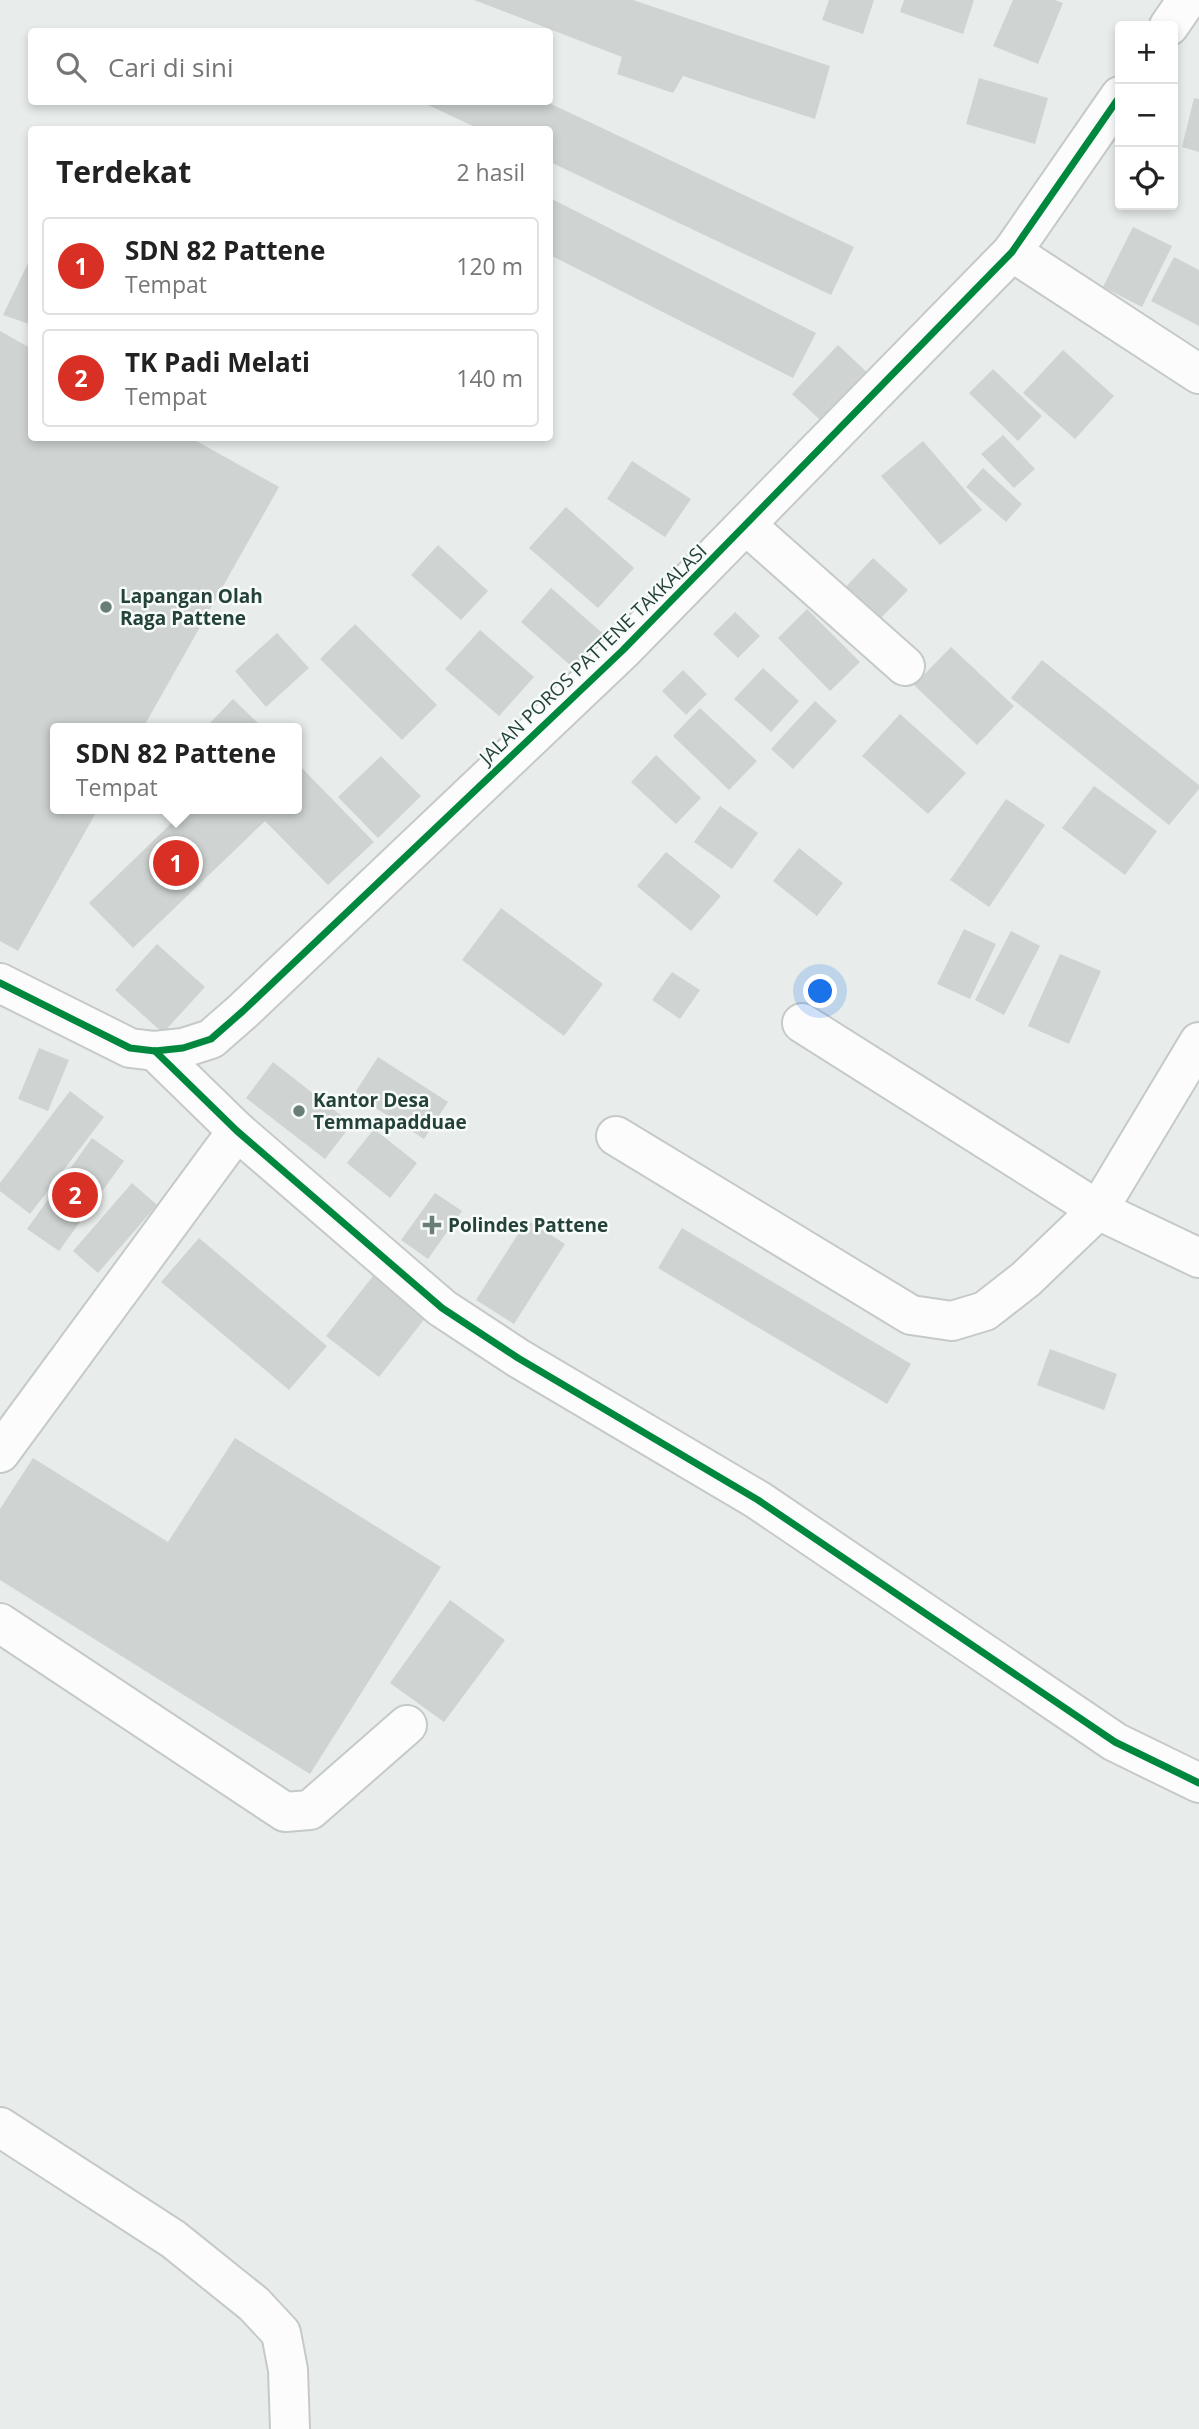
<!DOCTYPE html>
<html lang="id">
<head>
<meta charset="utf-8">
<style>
	body { margin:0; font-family:"Open Sans",sans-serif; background:#f6f6f6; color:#222 }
	.controls { position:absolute; right:21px; top:21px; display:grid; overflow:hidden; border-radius:7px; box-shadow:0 4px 10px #0003 }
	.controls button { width:63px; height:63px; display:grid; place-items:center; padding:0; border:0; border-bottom:2px solid #e0e0e0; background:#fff; color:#222; font:35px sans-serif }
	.you { position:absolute; left:821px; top:992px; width:24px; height:24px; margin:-18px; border:5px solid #fff; border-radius:50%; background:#1a73e8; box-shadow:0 0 0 10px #1a73e833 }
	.badge { display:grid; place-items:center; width:46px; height:46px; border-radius:50%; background:#d93025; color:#fff; font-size:23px; font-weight:700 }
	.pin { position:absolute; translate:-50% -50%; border:4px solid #fff; box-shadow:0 2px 7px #0006 }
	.popup { position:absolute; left:50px; top:723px; width:252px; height:91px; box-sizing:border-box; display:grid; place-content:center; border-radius:7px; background:#fff; filter:drop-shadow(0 2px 5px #0005); font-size:23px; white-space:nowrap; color:#767676 }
	.popup b { font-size:26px; color:#222 }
	.popup::after { content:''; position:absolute; left:50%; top:100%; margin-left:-14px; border:14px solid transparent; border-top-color:#fff }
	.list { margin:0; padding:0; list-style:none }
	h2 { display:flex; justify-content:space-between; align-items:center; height:91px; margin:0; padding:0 28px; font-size:30px }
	h2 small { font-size:23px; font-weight:400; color:#767676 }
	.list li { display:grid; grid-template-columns:46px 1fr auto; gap:21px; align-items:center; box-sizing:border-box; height:98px; margin:0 14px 14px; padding:0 14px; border:2px solid #e0e0e0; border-radius:7px }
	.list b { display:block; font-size:26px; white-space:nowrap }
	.list p { margin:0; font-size:23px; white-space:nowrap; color:#767676 }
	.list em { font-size:23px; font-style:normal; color:#767676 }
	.icon { flex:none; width:38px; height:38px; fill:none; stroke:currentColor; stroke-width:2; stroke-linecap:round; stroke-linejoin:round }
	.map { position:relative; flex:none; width:1199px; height:2429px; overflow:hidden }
	.search { position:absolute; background:#fff; box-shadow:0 4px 10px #0003; left:28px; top:28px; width:525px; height:77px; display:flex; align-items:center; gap:18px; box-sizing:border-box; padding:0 24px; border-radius:7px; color:#767676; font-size:26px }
	.panel { position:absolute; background:#fff; box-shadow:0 4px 10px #0003; left:28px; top:126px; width:525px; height:315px; border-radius:7px }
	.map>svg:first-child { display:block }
	.building { fill:#cfd4d2 }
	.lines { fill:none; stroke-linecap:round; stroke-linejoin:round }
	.minor-casing { stroke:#c5cac8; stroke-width:42 }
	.minor { stroke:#fcfcfc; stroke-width:38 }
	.cycleway-casing { stroke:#f7fbf9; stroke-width:11 }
	.cycleway { stroke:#00873e; stroke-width:7 }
	.poi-dot { fill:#697e78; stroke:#f7fbf9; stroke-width:2.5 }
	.labels { text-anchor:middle; stroke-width:5; stroke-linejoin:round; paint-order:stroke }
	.poi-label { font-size:19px; font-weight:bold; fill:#24423a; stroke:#f7fbf9; text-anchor:start }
	.street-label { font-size:19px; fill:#24423a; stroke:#f7fbf9 }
</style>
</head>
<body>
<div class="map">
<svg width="1199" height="2429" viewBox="0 0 1199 2429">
	<rect width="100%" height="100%" fill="#e8edeb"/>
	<g class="building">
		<polygon points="474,0 633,0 830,66 815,119 683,76 673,93 617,74 622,57"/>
		<polygon points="829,0 874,0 863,34 822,20"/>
		<polygon points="904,0 974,0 963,34 900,12"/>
		<polygon points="1013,0 1055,0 1063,3 1038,64 993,46"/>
		<polygon points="979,78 1048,98 1035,144 966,124"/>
		<polygon points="1194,98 1199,99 1199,152 1182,147"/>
		<polygon points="422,102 547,102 854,247 831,295 550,162 550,130 481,130"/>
		<polygon points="550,198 816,333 793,378 550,255"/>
		<polygon points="1133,227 1172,246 1142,307 1103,287"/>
		<polygon points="32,255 32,325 3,315"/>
		<polygon points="1174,257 1199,270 1199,326 1151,301"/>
		<polygon points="0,331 32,349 32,438 191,438 279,487 143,728 55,728 55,809 98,809 18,951 0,941"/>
		<polygon points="838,345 875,380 830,429 792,394"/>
		<polygon points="1063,350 1114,396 1075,439 1023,393"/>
		<polygon points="993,369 1042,416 1018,441 969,393"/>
		<polygon points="1003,435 1035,469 1014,488 981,454"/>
		<polygon points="923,441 982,510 940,545 881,476"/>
		<polygon points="632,461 691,499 665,537 607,499"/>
		<polygon points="983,468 1022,504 1006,522 966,487"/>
		<polygon points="566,507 634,568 598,608 529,548"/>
		<polygon points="438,545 488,591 461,620 411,575"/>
		<polygon points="873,558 908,590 875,624 841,592"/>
		<polygon points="551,588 608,638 578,672 521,622"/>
		<polygon points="807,609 860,662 830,691 778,638"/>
		<polygon points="735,612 760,636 738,658 713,634"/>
		<polygon points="355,624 437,705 402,740 320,659"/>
		<polygon points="480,630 534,677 499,716 445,669"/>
		<polygon points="277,633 309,668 266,707 235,671"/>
		<polygon points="951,647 1014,706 977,745 914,685"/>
		<polygon points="1042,660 1199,785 1199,789 1169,825 1011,698"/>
		<polygon points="763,668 799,701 771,732 734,699"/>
		<polygon points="683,670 707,694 686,715 662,691"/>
		<polygon points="233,699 261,726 258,728 205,728"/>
		<polygon points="815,701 837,721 793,769 771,749"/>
		<polygon points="700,708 757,761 729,790 673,736"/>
		<polygon points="900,714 966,773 928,814 862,756"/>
		<polygon points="656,755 701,798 676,824 631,782"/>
		<polygon points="381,756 421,796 378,838 338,797"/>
		<polygon points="297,763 374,842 328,885 265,821 133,948 89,903 186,809 297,809"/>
		<polygon points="1094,786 1157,831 1125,875 1062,828"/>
		<polygon points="1006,799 1045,825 989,907 950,880"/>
		<polygon points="720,806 758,833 732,869 694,842"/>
		<polygon points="799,848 843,883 817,916 773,881"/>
		<polygon points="666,852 721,896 691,931 637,886"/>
		<polygon points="501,908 603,984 564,1036 462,960"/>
		<polygon points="964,929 996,944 970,999 937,984"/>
		<polygon points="1011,931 1040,946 1004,1015 975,1000"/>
		<polygon points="157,944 205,987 163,1033 115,990"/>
		<polygon points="1060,954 1101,971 1069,1044 1028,1026"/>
		<polygon points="672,972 700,990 680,1019 652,1000"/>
		<polygon points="39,1048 69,1060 48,1111 18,1099"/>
		<polygon points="378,1057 448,1102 424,1139 354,1094"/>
		<polygon points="273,1062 352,1124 325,1159 246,1098"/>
		<polygon points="70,1091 104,1117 30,1214 0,1191 0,1183"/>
		<polygon points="374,1129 417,1163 390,1198 347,1163"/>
		<polygon points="92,1138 124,1161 59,1251 27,1229"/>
		<polygon points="132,1183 157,1205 98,1273 73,1251"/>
		<polygon points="435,1193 462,1211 428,1259 401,1240"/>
		<polygon points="527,1220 565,1244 514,1324 476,1300"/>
		<polygon points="682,1228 911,1364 887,1404 658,1268"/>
		<polygon points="199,1238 327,1346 289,1390 161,1282"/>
		<polygon points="377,1271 430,1312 379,1377 326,1336"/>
		<polygon points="1050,1349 1117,1374 1104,1410 1037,1385"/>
		<polygon points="235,1438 441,1567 310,1774 0,1580 0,1509 33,1458 168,1542"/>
		<polygon points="450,1600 505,1640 444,1722 390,1683"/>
	</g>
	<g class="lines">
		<defs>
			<g id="minor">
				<polyline points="1169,26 1187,0"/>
				<polyline points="1012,252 1199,374"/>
				<polyline points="746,525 905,666"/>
				<polyline points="0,983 130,1048 155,1051 183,1048 211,1039 243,1011 623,650 1012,252 1120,96"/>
				<polyline points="802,1023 1098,1210 1199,1042"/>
				<polyline points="155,1051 237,1131 442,1308 518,1358 758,1500 1115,1742 1199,1783"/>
				<polyline points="616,1136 911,1315 952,1321 985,1311 1026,1279 1098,1210 1199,1258"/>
				<polyline points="0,1453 237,1131"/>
				<polyline points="0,1623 285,1812 310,1810 407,1725"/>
				<polyline points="0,2127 173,2239 254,2304 281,2333 288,2370 290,2429"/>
			</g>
		</defs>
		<use href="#minor" class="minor-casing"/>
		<use href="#minor" class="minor"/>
		<defs>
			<g id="cycleway">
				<polyline points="0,983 130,1048 155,1051 183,1048 211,1039 243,1011 623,650 1012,252 1120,96"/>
				<polyline points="155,1051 237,1131 442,1308 518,1358 758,1500 1115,1742 1199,1783"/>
			</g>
		</defs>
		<use href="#cycleway" class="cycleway-casing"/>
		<use href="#cycleway" class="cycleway"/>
	</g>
	<g class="poi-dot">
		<circle cx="106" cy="607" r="7"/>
		<circle cx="299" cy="1111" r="7"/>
		<path d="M428.5 1214.5h7v7h7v7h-7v7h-7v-7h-7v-7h7z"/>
	</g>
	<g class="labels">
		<g class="poi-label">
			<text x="120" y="603">Lapangan Olah<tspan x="120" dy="22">Raga Pattene</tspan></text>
			<text x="313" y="1107">Kantor Desa<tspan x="313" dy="22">Temmapadduae</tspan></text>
			<text x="448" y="1232">Polindes Pattene</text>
		</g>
		<g class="street-label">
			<text transform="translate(593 654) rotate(-44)" y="7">JALAN POROS PATTENE TAKKALASI</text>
		</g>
	</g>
</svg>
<div class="controls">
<button>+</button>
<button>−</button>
<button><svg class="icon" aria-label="locate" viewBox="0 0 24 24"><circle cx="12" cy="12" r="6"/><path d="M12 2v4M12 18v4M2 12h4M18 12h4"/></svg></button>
</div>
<div class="you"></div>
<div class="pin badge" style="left:176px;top:863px">1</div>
<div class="popup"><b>SDN 82 Pattene</b>Tempat</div>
<div class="pin badge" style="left:75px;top:1195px">2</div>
<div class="search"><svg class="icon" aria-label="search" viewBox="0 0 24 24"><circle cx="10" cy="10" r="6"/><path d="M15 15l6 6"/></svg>Cari di sini</div>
<section class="panel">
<h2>Terdekat<small>2 hasil</small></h2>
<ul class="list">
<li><span class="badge">1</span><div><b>SDN 82 Pattene</b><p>Tempat</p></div><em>120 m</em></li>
<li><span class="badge">2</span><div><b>TK Padi Melati</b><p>Tempat</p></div><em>140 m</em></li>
</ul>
</section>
</div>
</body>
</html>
